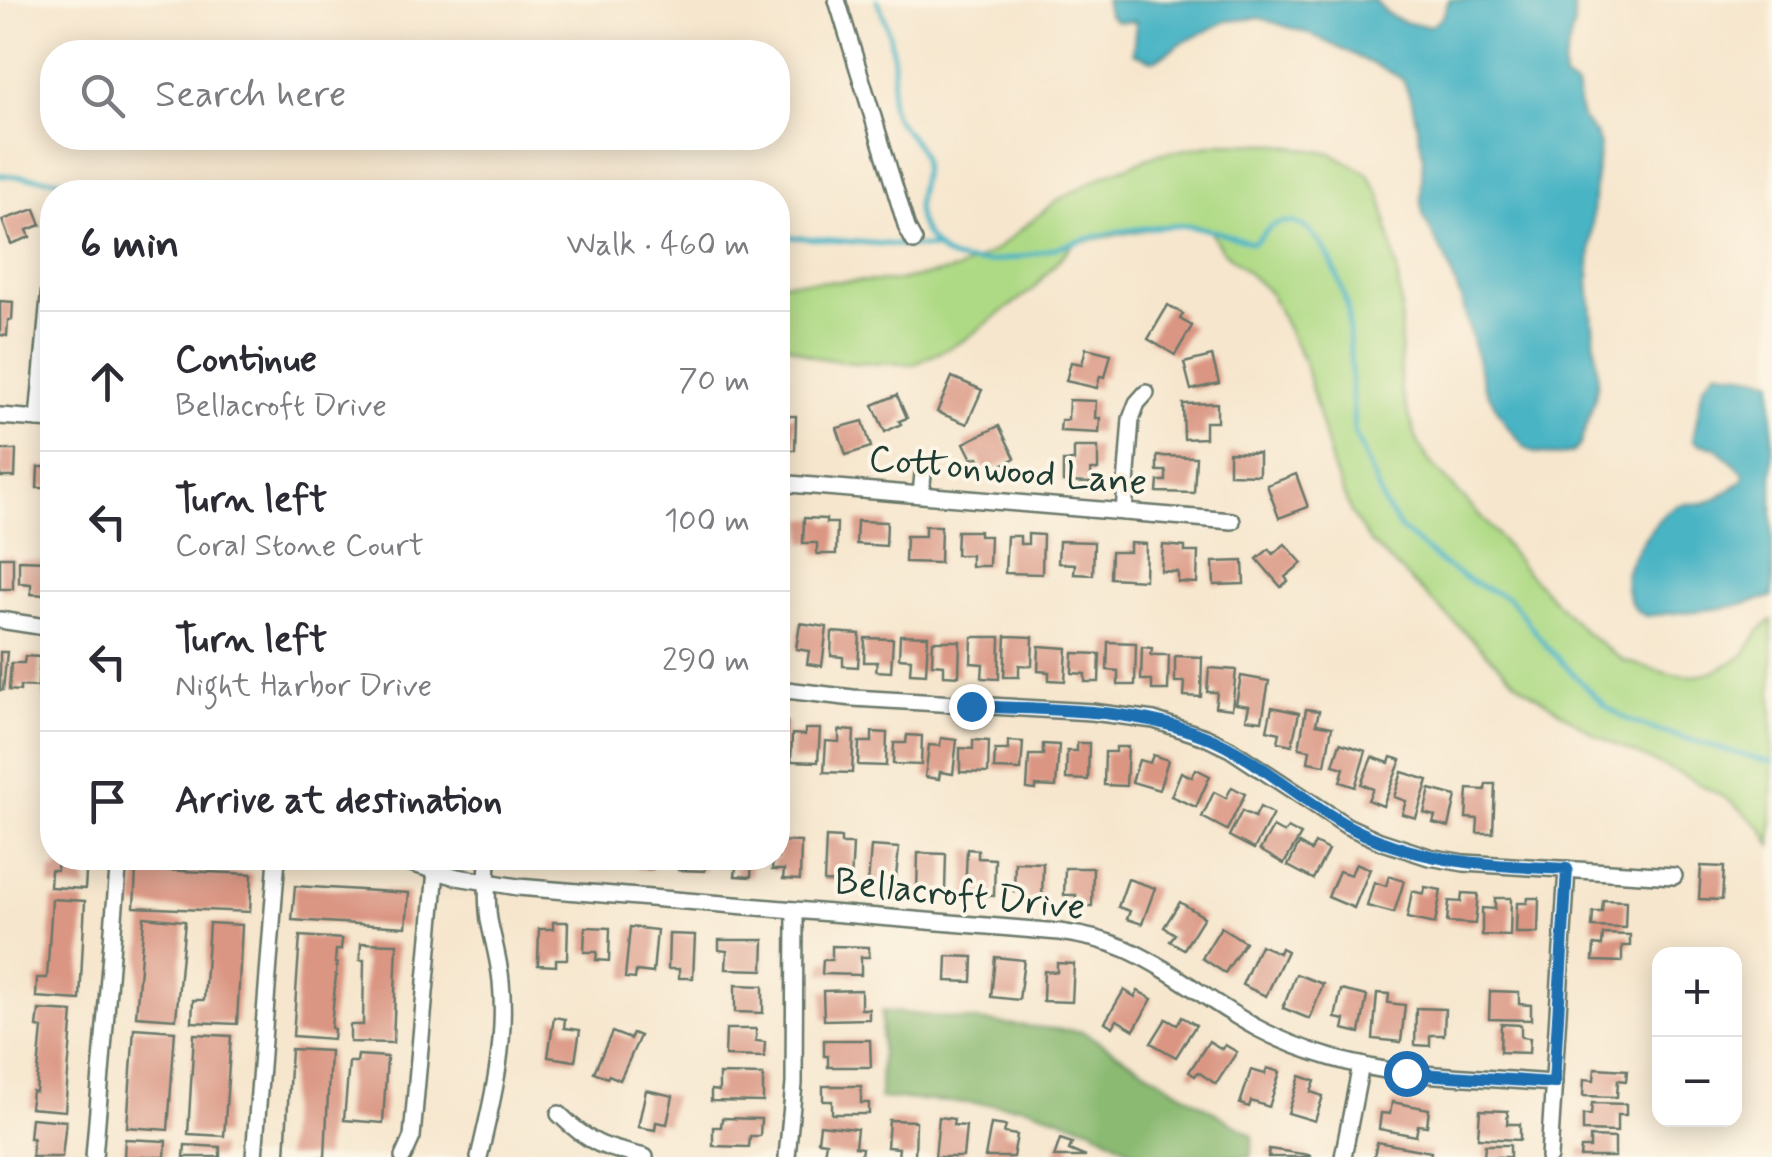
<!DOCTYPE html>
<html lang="en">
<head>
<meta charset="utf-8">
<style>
	body { margin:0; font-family:Mynerve,sans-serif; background:#f2f2f3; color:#2b2b33 }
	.controls { position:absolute; right:30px; bottom:30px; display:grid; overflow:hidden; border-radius:20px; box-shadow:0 5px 25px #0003 }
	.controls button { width:90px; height:90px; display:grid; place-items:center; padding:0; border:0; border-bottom:2px solid #e1e1e2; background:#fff; color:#2b2b33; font:50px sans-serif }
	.stop { position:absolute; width:30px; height:30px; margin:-22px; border:8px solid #1f6fb2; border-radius:50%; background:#fff }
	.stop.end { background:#1f6fb2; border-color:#fff; box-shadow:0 2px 10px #0008 }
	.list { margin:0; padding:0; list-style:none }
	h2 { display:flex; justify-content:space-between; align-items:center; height:130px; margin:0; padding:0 40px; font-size:42px }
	h2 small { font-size:32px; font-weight:400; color:#7c7c81 }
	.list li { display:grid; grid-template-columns:65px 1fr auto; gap:30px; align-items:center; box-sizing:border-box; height:140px; padding:0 40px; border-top:2px solid #e1e1e2 }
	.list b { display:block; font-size:38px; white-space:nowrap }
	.list p { margin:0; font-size:32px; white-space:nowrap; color:#7c7c81 }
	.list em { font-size:32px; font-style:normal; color:#7c7c81 }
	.icon { flex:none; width:55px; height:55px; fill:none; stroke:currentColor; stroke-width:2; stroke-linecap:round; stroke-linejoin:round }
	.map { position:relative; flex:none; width:1772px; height:1157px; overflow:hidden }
	.search { position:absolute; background:#fff; box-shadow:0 5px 25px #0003; left:40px; top:40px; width:750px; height:110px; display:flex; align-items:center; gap:25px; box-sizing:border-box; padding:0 35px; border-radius:40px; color:#7c7c81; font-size:38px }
	.panel { position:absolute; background:#fff; box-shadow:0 5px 25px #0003; left:40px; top:180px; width:750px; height:690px; border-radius:40px }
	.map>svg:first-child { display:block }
	.green { fill:#afda85; stroke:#678c5c; stroke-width:2.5 }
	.forest { fill:#8bba72; stroke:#557c53; stroke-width:2.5 }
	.water { fill:#48b4c4; stroke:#34787c; stroke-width:2.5 }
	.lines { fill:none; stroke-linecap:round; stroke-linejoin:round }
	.stream { stroke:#48b4c4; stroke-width:5 }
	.building { fill:#da9683 }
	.minor-casing { stroke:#6a786a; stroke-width:20 }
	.minor { stroke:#fff; stroke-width:15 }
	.route { stroke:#1f6fb2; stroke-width:12 }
	.labels { text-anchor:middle; stroke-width:8; stroke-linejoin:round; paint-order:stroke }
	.street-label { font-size:38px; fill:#1f3d34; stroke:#fcf5e5 }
</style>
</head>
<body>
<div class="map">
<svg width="1772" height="1157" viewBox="0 0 1772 1157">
	<rect width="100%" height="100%" fill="#fcf5e5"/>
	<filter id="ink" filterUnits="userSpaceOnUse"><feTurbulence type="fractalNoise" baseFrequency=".01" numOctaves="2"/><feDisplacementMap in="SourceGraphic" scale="20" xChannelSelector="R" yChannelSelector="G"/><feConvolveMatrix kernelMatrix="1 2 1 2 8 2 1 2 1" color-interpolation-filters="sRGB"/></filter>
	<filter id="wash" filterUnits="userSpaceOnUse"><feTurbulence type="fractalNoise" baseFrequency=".0048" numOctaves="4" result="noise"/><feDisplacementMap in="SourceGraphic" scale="40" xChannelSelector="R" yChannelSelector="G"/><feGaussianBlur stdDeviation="2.25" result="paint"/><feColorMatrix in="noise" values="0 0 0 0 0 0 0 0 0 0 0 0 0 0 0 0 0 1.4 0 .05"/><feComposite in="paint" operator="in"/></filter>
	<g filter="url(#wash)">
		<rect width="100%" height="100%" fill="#f6e6cd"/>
		<polygon class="green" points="1222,143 1273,144 1331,153 1367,173 1381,196 1397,270 1401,308 1400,389 1418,442 1429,461 1496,533 1521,566 1585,632 1624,661 1670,674 1696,676 1717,670 1743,656 1760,630 1772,620 1772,845 1762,828 1732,802 1687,777 1595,735 1519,684 1370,542 1351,513 1333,468 1305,364 1270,293 1222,250 1208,228 1171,225 1074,243 1032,290 963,341 915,364 852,363 814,357 778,341 778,282 895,281 957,270 996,250 1056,201 1103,176 1159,154"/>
		<polygon class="forest" points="882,1011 1083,1032 1253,1136 1250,1157 1141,1157 1092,1128 1023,1106 880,1098"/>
		<g class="water">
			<path d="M1105,0H1375C1389,21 1406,24 1431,26L1443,16L1449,0H1574V24L1563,68L1564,79L1576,87L1582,119L1596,135L1600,146L1595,183L1589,281L1598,379L1595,398L1580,445L1573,452L1557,456L1535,453L1526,448L1507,426L1484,386L1463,305L1447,261L1424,218L1421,203L1423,154L1412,102L1402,78L1310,34L1260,18L1227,21L1180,44L1159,58L1152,60L1133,53L1136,22L1116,21L1108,14Z"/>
			<path d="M1717,370C1735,374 1757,374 1772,380V597L1725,608L1646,616C1630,611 1622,587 1627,571C1633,553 1656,518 1672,508C1682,502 1692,505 1703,503C1717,501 1731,488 1743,480L1744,475L1742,471L1715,447L1700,444L1693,440L1703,386Z"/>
		</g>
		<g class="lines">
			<g class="stream">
				<path d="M877,0C888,23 894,49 893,74C893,84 890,95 891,105C893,125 918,138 922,157C927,179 910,200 921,225C926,237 938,253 951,258C989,271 1049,249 1086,239C1112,232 1143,227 1170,226C1199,224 1225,234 1252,243C1262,239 1266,227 1276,224C1318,209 1342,282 1348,312L1354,432L1386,508L1401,529L1445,566L1474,583L1510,599L1547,647L1604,705L1626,719L1649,728L1756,759L1772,762"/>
				<polyline points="0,175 221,192"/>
				<polyline points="778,236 936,248"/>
			</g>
		</g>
		<g id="blocks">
			<g class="building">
				<polygon points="35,209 41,225 27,230 30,237 11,244 2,220"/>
				<polygon points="0,301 13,302 12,320 8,320 7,336 0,335"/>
				<polygon points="1168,305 1183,314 1180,319 1192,326 1175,355 1148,339"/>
				<polygon points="1086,348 1111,354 1105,377 1100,376 1097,388 1066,381 1071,362 1082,364"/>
				<polygon points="1212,356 1219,383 1191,390 1184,363"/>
				<polygon points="952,377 982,390 967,424 937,412"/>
				<polygon points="897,395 907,418 899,421 901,424 885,432 873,405"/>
				<polygon points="1069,400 1096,401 1095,418 1100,418 1099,433 1060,431 1061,420 1068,420"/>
				<polygon points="1217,403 1217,422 1205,422 1205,438 1184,439 1183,404"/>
				<polygon points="778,416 796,416 795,450 783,450 782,454 778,454"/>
				<polygon points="863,421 871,447 846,455 837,428"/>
				<polygon points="999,426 1015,458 986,473 978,457 972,459 964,443"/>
				<polygon points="1074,447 1098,447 1098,470 1091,470 1091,483 1063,482 1063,461 1074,461"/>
				<polygon points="0,450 16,450 15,477 0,477"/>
				<polygon points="1229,452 1259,453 1259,475 1229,474"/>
				<polygon points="1157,456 1196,457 1194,493 1157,492 1158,481 1166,481 1166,471 1157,471"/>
				<polygon points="38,467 52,467 52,488 37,488"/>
				<polygon points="1296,474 1308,507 1279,518 1267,485"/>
				<polygon points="804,518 826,519 826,523 837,523 836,554 817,554 817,543 803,543"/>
				<polygon points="857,521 887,522 886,546 856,544"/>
				<polygon points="925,526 941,526 940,563 905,562 906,536 925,536"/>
				<polygon points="957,531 979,531 979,536 990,536 989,566 971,566 971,555 956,555"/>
				<polygon points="1028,534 1043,535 1042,574 1005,573 1007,536 1020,536 1020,544 1028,544"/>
				<polygon points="1059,541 1094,542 1093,575 1074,574 1075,564 1058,563"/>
				<polygon points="1130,543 1146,544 1145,580 1110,578 1111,552 1130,552"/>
				<polygon points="1285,544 1302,563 1285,577 1288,581 1281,587 1257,559 1269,549 1273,554"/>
				<polygon points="1163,545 1185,547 1185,552 1198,552 1197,583 1178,582 1178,572 1161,571"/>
				<rect x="0" y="557" width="13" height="32"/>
				<polygon points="19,560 47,561 46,595 31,594 31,584 19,583"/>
				<polygon points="1243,561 1244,584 1214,585 1213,562"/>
				<polygon points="800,623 827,627 822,666 807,664 809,651 796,649"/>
				<polygon points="832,632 860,634 858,667 843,666 843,657 831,656"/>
				<polygon points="900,635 928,636 926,674 910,673 911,659 899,658"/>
				<polygon points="1006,636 1033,637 1032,666 1019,665 1019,677 1004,677"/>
				<polygon points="972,637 1000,637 999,679 982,678 983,664 971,663"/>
				<polygon points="865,638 893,639 891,672 876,671 877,662 864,662"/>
				<polygon points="933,641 960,641 959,676 944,675 944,665 932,664"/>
				<polygon points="1108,642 1136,643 1135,685 1118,685 1118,671 1107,670"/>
				<polygon points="1039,646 1067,648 1065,681 1049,680 1049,672 1038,671"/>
				<polygon points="1142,647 1152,648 1151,655 1169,655 1168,690 1152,690 1152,680 1141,680"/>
				<polygon points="0,652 7,652 3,690 0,690"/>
				<polygon points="1073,653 1100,654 1099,682 1085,682 1085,674 1072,673"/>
				<polygon points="25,656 40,657 38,687 20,686 20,691 9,690 11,663 24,663"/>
				<polygon points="1175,656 1202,657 1201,697 1184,696 1185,682 1175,682"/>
				<polygon points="1209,668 1236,670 1232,709 1215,707 1217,692 1207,692"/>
				<polygon points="45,670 52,670 52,697 44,696"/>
				<polygon points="1241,676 1269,681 1262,721 1246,719 1249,706 1236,704"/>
				<polygon points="1272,707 1299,713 1292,745 1278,742 1280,733 1267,730"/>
				<polygon points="1306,709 1319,711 1316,724 1332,727 1325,765 1308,762 1310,750 1299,748"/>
				<polygon points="778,722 787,722 786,760 778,760"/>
				<polygon points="805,729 820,729 818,762 791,761 792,734 805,735"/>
				<polygon points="839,730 854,731 852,773 824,772 826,741 839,742"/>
				<polygon points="872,732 887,733 886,766 858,765 859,742 872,742"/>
				<polygon points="907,735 922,736 921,765 893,764 894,743 906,743"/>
				<polygon points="941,738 957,740 953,774 940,772 939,779 925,777 929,745 940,746"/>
				<polygon points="973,740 989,741 988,773 960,772 960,748 973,749"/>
				<polygon points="1008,741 1023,742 1021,770 994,769 995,750 1008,750"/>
				<polygon points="1077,743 1089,743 1088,780 1066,779 1067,751 1077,751"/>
				<polygon points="1340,743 1366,751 1355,787 1340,782 1344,768 1333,765"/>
				<polygon points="1043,744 1059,745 1056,787 1036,786 1036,790 1027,789 1029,755 1043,755"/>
				<polygon points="1116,747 1128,747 1126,786 1104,785 1105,752 1116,752"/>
				<polygon points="1153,755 1168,760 1159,790 1132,782 1139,760 1150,763"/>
				<polygon points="1372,757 1389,763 1391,757 1401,760 1383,806 1368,800 1373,789 1361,784"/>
				<polygon points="1196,769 1210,776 1196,807 1171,796 1181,772 1192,777"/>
				<polygon points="1402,772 1428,780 1416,818 1402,814 1406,801 1394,797"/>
				<polygon points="1486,784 1495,784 1493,833 1477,833 1478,819 1466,818 1468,789 1485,790"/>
				<polygon points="1232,787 1245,794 1227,830 1202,817 1214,792 1226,798"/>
				<polygon points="1430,789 1456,796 1449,827 1433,823 1435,816 1424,813"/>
				<polygon points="1260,807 1273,814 1254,849 1229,836 1242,811 1255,817"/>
				<polygon points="1273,827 1284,833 1288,828 1301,835 1284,864 1260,850"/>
				<polygon points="826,837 841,838 841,844 853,844 851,883 824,882"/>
				<polygon points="778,841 801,842 800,880 783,879 784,870 772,870 773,858 778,858"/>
				<polygon points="1315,843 1328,850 1313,879 1288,866 1299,844 1311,851"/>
				<polygon points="871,846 899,848 895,887 868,885"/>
				<polygon points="967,849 978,850 978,858 995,859 994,896 965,895"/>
				<polygon points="918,853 946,854 945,891 917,890"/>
				<polygon points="58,858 87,858 85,889 50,887 51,870 57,870"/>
				<polygon points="638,858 653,858 652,869 637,869"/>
				<polygon points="678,858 705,858 705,871 678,870"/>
				<polygon points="724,858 752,858 751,877 735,876 736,867 724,867"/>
				<polygon points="1015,862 1043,863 1042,902 1026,901 1026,892 1014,891"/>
				<polygon points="1356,863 1370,869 1354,908 1328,897 1339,871 1351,875"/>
				<polygon points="1701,866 1724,867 1722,900 1699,899"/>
				<polygon points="1065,868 1093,868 1092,906 1076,906 1076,895 1064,895"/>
				<polygon points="136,869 252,874 250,912 134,907"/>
				<polygon points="1389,876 1404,881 1394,913 1367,906 1374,882 1386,886"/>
				<polygon points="1128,879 1155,888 1142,924 1127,919 1130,911 1118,907"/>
				<polygon points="295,886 409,893 406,927 292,920"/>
				<polygon points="1425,887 1441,890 1435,924 1407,918 1412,891 1424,894"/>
				<polygon points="1462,893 1478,894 1475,924 1447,922 1449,901 1461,902"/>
				<polygon points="1495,898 1511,898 1510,936 1482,935 1482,908 1495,909"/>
				<polygon points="1528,898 1539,898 1538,933 1516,933 1517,903 1527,903"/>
				<polygon points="52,899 85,901 80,1000 36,997 37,978 47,978"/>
				<polygon points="1603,900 1626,901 1625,928 1592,927 1593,912 1602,912"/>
				<polygon points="1180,902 1204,917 1184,949 1170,941 1175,934 1164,927"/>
				<polygon points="144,917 185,921 176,1019 136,1016"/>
				<polygon points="553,922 568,922 567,959 556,959 556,966 538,965 539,929 553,929"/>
				<polygon points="209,923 242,925 237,1024 192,1022 193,1000 204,1000"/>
				<polygon points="585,927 610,928 609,961 596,960 597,952 584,952"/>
				<polygon points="630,927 657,930 653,973 636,971 635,979 625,978"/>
				<polygon points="1221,927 1245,942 1225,973 1202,958"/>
				<polygon points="669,934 695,935 693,978 679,978 679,969 668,969"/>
				<polygon points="1603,934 1630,935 1630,946 1622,946 1622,962 1593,961 1594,945 1602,946"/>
				<polygon points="300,936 342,939 341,950 336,950 335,963 337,963 331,1028 334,1029 333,1039 293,1036"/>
				<polygon points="719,940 764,940 763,970 726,969 727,951 719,950"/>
				<polygon points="361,943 397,944 393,1043 350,1042 350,1025 363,1025 364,960 360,960"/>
				<polygon points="1260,945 1279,953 1281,948 1287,951 1266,996 1242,985"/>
				<polygon points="832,946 869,947 869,957 861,957 861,975 822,974 823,960 832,960"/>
				<polygon points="947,956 973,957 972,982 946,981"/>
				<polygon points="995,957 1024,960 1019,1000 991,997"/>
				<polygon points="1057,963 1074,964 1072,1002 1043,1001 1044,971 1057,972"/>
				<polygon points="1296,974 1323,984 1310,1019 1283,1008"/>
				<polygon points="735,985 763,986 763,1013 735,1012"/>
				<polygon points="861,990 861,1009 869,1009 869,1019 824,1020 823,991"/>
				<polygon points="1124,990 1135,997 1138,991 1152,999 1134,1030 1117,1020 1113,1027 1105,1022"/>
				<polygon points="1341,990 1367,996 1360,1033 1343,1029 1345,1020 1335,1018"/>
				<polygon points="1490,991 1519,992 1519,1004 1531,1005 1531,1020 1489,1019"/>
				<polygon points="1377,993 1389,994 1388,1003 1405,1005 1401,1042 1373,1039"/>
				<polygon points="1416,1008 1445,1009 1444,1035 1430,1035 1430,1046 1415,1045"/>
				<polygon points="39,1010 73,1012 65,1111 30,1108 32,1091 36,1092 42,1028 37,1027"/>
				<polygon points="554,1017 565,1019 564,1028 580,1030 575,1061 548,1057"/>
				<polygon points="1182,1017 1196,1025 1176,1057 1151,1043 1166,1019 1177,1025"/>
				<polygon points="1501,1024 1521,1025 1521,1037 1530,1038 1529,1053 1500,1052"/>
				<polygon points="134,1028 175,1031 168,1130 127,1127"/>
				<polygon points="726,1029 756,1029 756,1041 765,1042 764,1057 725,1056"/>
				<polygon points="612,1032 630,1039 633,1033 640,1036 620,1080 609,1075 607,1078 594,1072"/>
				<polygon points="194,1034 231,1036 224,1136 188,1134"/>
				<polygon points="824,1040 870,1040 871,1067 828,1067 828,1056 824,1056"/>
				<polygon points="1209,1041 1222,1049 1225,1045 1237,1052 1216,1084 1198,1072 1195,1076 1189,1072"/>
				<polygon points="291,1049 330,1051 325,1157 285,1157"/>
				<polygon points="358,1055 387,1057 383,1123 344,1120 349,1062 357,1062"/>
				<polygon points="1267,1068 1280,1072 1269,1107 1251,1101 1249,1107 1240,1104 1251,1070 1265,1074"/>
				<polygon points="1595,1068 1627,1070 1626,1081 1618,1080 1617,1097 1583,1096 1584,1079 1594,1080"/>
				<polygon points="719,1074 763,1075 763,1102 711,1101 711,1090 719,1091"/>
				<polygon points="1300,1076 1315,1081 1311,1092 1323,1096 1315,1121 1288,1113"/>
				<polygon points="823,1086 861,1086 861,1103 869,1103 869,1114 832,1114 832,1101 823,1101"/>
				<polygon points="646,1090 673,1096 667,1124 656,1122 655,1130 638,1127"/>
				<polygon points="1392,1102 1429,1109 1427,1126 1418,1125 1416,1136 1379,1129 1381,1113 1390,1114"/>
				<polygon points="1592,1103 1626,1104 1626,1115 1617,1115 1617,1132 1583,1131 1583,1115 1591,1115"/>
				<polygon points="1480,1110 1508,1111 1507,1124 1520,1124 1520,1140 1478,1138"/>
				<polygon points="939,1117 954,1119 953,1125 966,1126 963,1157 935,1157"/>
				<polygon points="31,1118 66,1121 62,1157 32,1157 33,1138 29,1138"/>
				<polygon points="722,1118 761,1119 760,1136 750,1136 749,1147 713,1146 713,1127 721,1127"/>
				<polygon points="889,1120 916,1121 915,1157 898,1157 899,1148 887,1147"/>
				<polygon points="991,1124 1006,1126 1004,1133 1017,1135 1013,1157 985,1157"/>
				<polygon points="820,1125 857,1129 855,1147 862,1148 861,1157 824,1154 826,1142 818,1141"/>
				<polygon points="1590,1137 1615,1138 1615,1157 1580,1157 1581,1148 1590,1148"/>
				<polygon points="125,1139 166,1141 165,1157 124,1157"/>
				<polygon points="1060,1139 1072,1143 1069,1150 1086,1157 1054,1157"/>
				<polygon points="1377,1142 1431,1152 1430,1157 1374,1157"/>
				<polygon points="185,1145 220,1147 220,1157 184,1157"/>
				<polygon points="1485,1145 1510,1145 1510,1157 1484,1157"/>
				<polygon points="1269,1149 1310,1155 1310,1157 1268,1157"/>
			</g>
		</g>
	</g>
	<g filter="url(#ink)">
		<use href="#blocks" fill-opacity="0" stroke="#6a786a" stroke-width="2.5"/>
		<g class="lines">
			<defs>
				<g id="minor">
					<polyline points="837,0 907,228 914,241"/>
					<polyline points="0,416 52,420"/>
					<polyline points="38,419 51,276"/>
					<polyline points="778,483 1232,521"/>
					<polyline points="921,494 923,474"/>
					<polyline points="1124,512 1131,419 1137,403 1146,393"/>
					<polyline points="0,620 52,628"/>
					<polyline points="778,689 853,698 1092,712 1154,720 1205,737 1230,749 1347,826 1380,841 1429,857 1464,863 1674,876"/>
					<path d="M393,858L457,877L518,887L1059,932C1082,935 1105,940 1126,949C1173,970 1213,1005 1259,1029C1303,1052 1356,1067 1406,1073L1554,1083"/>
					<path d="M559,1114C589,1144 605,1148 645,1157"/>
					<polyline points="94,1157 119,858"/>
					<polyline points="254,1157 277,858"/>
					<polyline points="403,1157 412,1137 436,870"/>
					<path d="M479,1157C493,1099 507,1041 501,981C499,960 493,940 489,920C486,899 487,878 488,858"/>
					<polyline points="787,1157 794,1084 795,910"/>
					<polyline points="1343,1157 1361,1065"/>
					<polyline points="1549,1157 1567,869"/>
				</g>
			</defs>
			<use href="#minor" class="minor-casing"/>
			<use href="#minor" class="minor"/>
		</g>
	</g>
	<g class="lines" filter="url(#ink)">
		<path class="route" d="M971,706C1049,710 1130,707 1204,736C1256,757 1297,797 1346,825C1417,864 1488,865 1567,869L1554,1083L1406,1073"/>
	</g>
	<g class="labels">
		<g class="street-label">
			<text transform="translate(1008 469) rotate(5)" y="13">Cottonwood Lane</text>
			<text transform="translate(960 893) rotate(6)" y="13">Bellacroft Drive</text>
		</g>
	</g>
</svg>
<div class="controls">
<button>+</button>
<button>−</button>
</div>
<div class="stop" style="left:1406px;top:1073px"></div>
<div class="stop end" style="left:971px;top:706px"></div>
<div class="search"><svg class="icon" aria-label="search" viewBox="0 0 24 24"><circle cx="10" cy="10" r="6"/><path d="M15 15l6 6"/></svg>Search here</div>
<section class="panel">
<h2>6 min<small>Walk · 460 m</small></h2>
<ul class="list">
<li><svg class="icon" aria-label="ahead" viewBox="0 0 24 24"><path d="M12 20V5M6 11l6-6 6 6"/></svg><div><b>Continue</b><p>Bellacroft Drive</p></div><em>70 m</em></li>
<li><svg class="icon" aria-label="left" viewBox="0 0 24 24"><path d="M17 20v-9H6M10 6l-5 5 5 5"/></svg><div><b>Turn left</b><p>Coral Stone Court</p></div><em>100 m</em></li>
<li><svg class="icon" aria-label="left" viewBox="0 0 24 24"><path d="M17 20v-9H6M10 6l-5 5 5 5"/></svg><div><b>Turn left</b><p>Night Harbor Drive</p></div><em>290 m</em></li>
<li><svg class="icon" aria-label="arrive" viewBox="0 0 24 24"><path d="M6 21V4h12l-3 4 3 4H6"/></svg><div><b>Arrive at destination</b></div></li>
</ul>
</section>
</div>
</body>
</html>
